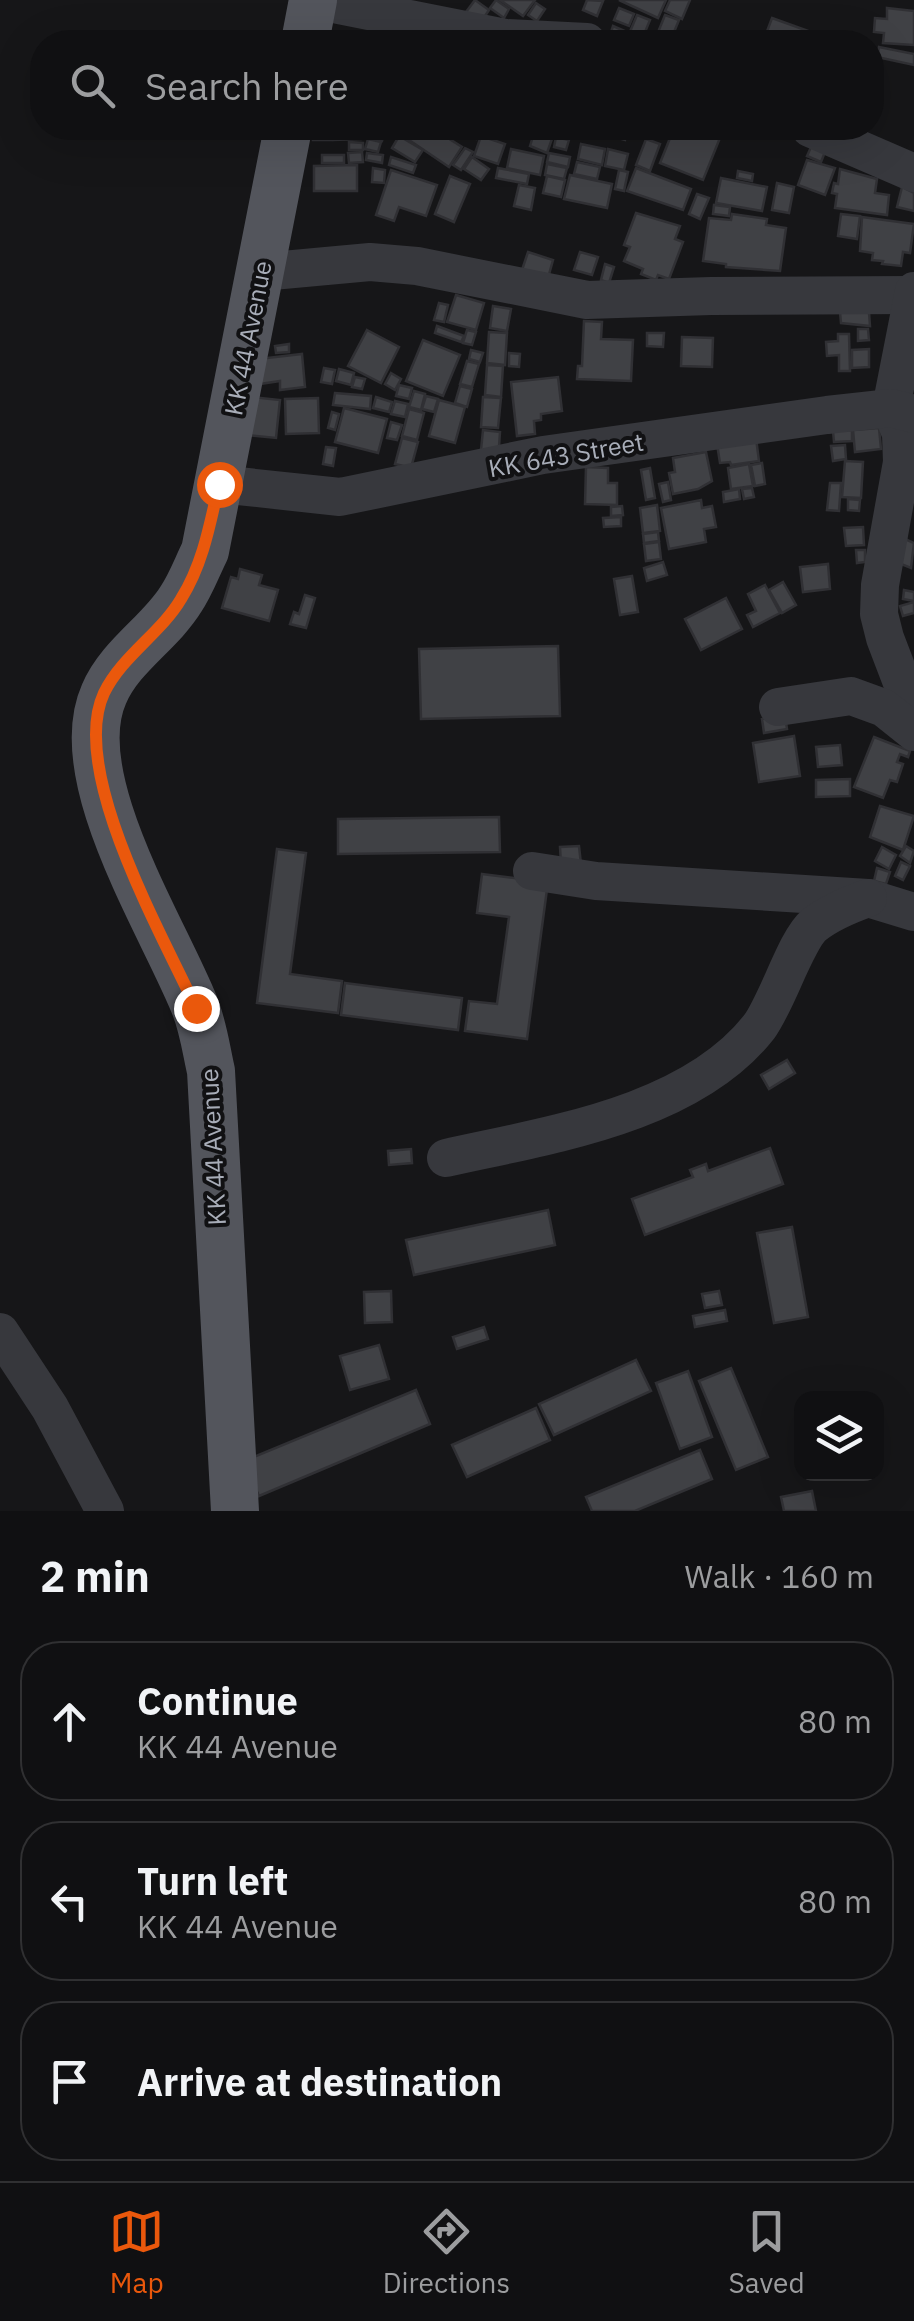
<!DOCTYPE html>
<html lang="en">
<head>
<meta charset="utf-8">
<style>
	body { margin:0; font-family:"IBM Plex Sans",sans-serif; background:#19191b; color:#f1f3f6 }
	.controls { position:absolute; right:30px; bottom:30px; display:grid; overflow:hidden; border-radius:20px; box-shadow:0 10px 40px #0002 }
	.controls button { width:90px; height:90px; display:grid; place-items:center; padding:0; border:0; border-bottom:2px solid #303032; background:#101012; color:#f1f3f6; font:50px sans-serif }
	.stop { position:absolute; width:30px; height:30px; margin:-22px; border:8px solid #ea580c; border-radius:50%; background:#fff }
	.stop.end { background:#ea580c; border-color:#fff; box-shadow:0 2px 10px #0008 }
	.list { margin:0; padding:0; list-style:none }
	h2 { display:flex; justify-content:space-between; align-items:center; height:130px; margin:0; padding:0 40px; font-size:42px }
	h2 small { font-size:32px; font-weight:400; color:#9c9d9f }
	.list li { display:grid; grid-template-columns:65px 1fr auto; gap:30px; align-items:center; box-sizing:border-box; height:160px; margin:0 20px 20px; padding:0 20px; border:2px solid #303032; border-radius:40px }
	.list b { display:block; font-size:38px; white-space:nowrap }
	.list p { margin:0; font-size:32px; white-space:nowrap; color:#9c9d9f }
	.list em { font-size:32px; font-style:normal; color:#9c9d9f }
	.icon { flex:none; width:55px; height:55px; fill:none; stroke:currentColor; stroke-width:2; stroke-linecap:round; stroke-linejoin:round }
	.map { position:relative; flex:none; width:914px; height:1511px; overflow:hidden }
	.search { position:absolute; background:#101012; box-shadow:0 10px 40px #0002; left:30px; right:30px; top:30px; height:110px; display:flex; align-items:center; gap:25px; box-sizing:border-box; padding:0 35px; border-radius:40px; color:#9c9d9f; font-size:38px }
	.sheet { height:670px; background:#101012 }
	nav { display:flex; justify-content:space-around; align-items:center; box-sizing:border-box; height:140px; border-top:2px solid #303032; background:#101012; font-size:28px; color:#9c9d9f }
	nav a { display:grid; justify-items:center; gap:5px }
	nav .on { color:#ea580c }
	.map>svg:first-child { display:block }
	.building { fill:#404145; stroke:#303034; stroke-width:2.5 }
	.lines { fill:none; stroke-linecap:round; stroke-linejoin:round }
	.minor { stroke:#37383d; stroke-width:38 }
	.major { stroke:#53555c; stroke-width:48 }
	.route { stroke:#ea580c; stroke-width:12 }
	.labels { text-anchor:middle; stroke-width:8; stroke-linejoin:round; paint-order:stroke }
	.street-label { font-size:25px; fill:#a8adb8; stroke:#111113 }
</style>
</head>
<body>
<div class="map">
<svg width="914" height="1511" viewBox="0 0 914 1511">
	<rect width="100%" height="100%" fill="#161618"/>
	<g class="building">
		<polygon points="475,0 489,10 481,22 466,12"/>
		<polygon points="496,0 509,9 504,18 490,8"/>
		<polygon points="500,0 535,0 523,16"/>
		<polygon points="587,0 603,1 597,16 583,10"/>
		<polygon points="619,0 666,0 658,18"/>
		<polygon points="670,0 690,0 682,19 665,11"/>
		<polygon points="536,3 545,9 537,21 528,15"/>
		<polygon points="619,8 634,14 629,26 614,20"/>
		<polygon points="887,8 914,11 914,45 883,43 884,33 874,32 875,18 887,19"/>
		<polygon points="637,15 650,20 641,42 630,42 626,41"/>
		<polygon points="665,15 679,20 670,42 654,42"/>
		<polygon points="772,18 836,41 763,42"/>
		<polygon points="613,26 627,32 623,42 609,38"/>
		<polygon points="879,47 914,54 914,65 877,57"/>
		<rect x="313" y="128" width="19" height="12"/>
		<polygon points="334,128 360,128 361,139 334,140"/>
		<polygon points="371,128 385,128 382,141 368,137"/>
		<polygon points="417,128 432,128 462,147 449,167 409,140"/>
		<polygon points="470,128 481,130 476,139 467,135"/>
		<polygon points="583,128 629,128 625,140"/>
		<polygon points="674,128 724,128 703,180 660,163"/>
		<polygon points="535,130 553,136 547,153 530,146"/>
		<polygon points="399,136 423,150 415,162 392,148"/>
		<polygon points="481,136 505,144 498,164 474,156"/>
		<polygon points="556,137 569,140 566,150 554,147"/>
		<polygon points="368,139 381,142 378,152 365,149"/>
		<polygon points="646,139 660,144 650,171 636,165"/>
		<polygon points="349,142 363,143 363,150 349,150"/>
		<polygon points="581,144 605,149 602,165 578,159"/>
		<polygon points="811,147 825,152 821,162 807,156"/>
		<polygon points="465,148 473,152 461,170 453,165"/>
		<polygon points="511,149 544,156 540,175 507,168"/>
		<polygon points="608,149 628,154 624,170 605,166"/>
		<polygon points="362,152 363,162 349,163 348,153"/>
		<polygon points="367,153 383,155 382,163 366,160"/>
		<polygon points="549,153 570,157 568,167 547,162"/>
		<rect x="322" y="155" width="22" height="8"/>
		<polygon points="391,157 416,165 413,173 389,165"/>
		<polygon points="472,157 489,169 481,180 464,169"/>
		<polygon points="807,160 835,168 825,195 798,185"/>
		<polygon points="577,162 600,167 597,179 574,174"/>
		<polygon points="547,164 567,168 564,179 545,175"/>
		<polygon points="357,165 357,191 314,191 314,166"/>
		<polygon points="373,168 385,170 384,183 372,182"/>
		<polygon points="498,168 529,174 527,184 496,178"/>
		<polygon points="636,168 691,189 683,210 627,191"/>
		<polygon points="840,169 877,179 875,193 889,195 887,215 835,208 837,194 832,193 834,183 838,184"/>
		<polygon points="391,170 437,185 426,216 399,207 394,221 376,215"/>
		<polygon points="619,170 628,172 624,191 615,189"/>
		<polygon points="738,171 753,174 752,181 737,178"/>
		<polygon points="570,175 612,184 607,208 564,199"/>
		<polygon points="450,176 470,184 454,222 435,214"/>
		<polygon points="547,176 565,180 561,197 543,193"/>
		<polygon points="721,178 767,187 762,211 716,203"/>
		<polygon points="777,183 794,187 789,213 772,210"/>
		<polygon points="519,185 535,188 531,210 514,206"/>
		<polygon points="902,187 914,193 914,211 897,207"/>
		<polygon points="697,194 709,198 700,219 689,214"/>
		<polygon points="714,205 730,207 729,216 713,214"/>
		<polygon points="636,213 680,226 675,239 683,242 669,279 658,275 656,280 641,274 643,269 624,261 630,247 624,245"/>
		<polygon points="732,214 767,219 766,225 786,228 780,271 726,267 726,264 703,261 709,218 731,220"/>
		<polygon points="841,214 860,216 857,239 838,236"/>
		<polygon points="862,217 914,224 910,253 903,252 901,266 882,264 883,261 872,260 873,253 860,251"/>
		<polygon points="528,252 553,260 548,278 522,270"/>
		<polygon points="580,252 598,257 592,275 574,270"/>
		<polygon points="605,264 614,267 609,283 601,280"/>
		<polygon points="456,295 484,303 476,330 447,322"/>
		<polygon points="439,303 448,305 444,322 434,320"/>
		<polygon points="493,306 511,309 507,331 490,328"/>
		<polygon points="840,312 869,312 870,326 841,323"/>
		<polygon points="584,321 602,322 601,339 633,340 631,381 577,379 578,366 582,366"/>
		<polygon points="437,326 464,336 461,342 435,333"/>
		<polygon points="858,329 868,329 869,340 858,341"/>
		<polygon points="367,330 399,347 381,383 348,366"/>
		<polygon points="467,330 476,332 472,345 463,343"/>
		<polygon points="489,332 507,333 505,365 487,363"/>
		<polygon points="647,333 664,333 663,347 647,346"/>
		<polygon points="838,334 849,334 850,371 839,371 839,355 827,356 826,342 838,341"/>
		<polygon points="682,337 713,338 712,367 681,366"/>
		<polygon points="423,340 460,355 443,396 406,381"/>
		<polygon points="289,344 289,352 276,353 275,346"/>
		<polygon points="869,349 869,367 852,368 852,350"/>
		<polygon points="471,350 483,353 480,362 469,359"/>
		<polygon points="509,353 520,354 519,367 509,366"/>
		<polygon points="302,354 305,387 280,390 280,381 260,384 258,359"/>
		<polygon points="467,361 479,364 472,387 460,384"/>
		<polygon points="487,365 503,366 501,397 485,395"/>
		<polygon points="324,368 335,370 332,384 321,382"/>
		<polygon points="339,369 354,373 351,385 336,381"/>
		<polygon points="391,373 401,379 395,390 385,384"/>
		<polygon points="355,377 365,379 362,389 352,387"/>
		<polygon points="558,377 562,411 541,414 541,420 534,421 535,434 517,436 511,382"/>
		<polygon points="399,385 412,388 409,399 396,396"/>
		<polygon points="460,386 472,389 467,407 455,403"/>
		<polygon points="414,391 425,394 421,410 409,407"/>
		<polygon points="335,393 371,396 370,409 333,405"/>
		<polygon points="426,396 438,399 434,412 422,409"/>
		<polygon points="251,397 280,400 276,438 247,435"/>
		<polygon points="376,397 392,402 389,412 373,408"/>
		<polygon points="483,397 501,398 498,428 481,427"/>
		<polygon points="318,398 319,433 286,434 285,399"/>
		<polygon points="439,400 465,407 455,443 429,436"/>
		<polygon points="395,401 408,404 405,417 391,414"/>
		<polygon points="344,408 387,419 378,453 335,442"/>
		<polygon points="409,409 424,413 417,440 402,436"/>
		<polygon points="332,412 339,414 335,430 328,428"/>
		<polygon points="391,422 402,425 397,440 387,438"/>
		<polygon points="879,428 881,449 855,452 853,430"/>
		<polygon points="483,430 500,432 498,462 480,460"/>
		<polygon points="852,430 852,441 834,442 833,431"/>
		<polygon points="402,438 418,442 411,468 395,464"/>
		<polygon points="756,438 759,461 731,465 730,462 720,463 717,444"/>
		<polygon points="845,445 846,459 833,461 831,446"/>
		<polygon points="326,447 336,448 333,466 323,464"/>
		<polygon points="706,452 712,481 698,489 673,494 669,473 675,472 673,458"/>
		<polygon points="845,461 863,462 861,498 842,497"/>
		<polygon points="762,463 765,484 755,486 751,465"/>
		<polygon points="749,464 753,486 731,489 728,468"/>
		<polygon points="586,467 608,468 608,483 617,483 617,505 585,504"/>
		<polygon points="650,468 655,498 646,500 641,470"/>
		<polygon points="668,482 671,500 663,502 659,484"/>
		<polygon points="830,483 841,483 839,511 827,510"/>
		<polygon points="752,488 754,497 744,499 742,489"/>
		<polygon points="739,489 740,499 724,502 723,492"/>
		<polygon points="848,499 860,500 859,511 848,510"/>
		<polygon points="701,500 702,508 712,506 716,527 704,529 706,542 669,549 661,508"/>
		<polygon points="657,505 660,531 643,533 640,508"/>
		<polygon points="622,506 623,515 611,516 611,507"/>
		<polygon points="621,517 621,526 604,527 603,518"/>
		<polygon points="863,527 864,545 846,546 844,528"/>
		<polygon points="658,532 659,541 644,543 643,534"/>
		<polygon points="903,538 914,543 911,568 896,562"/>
		<polygon points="659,542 661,559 646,561 644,544"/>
		<polygon points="856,550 865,550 865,562 857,563"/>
		<polygon points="663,562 667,575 647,581 644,568"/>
		<polygon points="828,564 830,589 803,592 800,567"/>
		<polygon points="240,569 262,575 259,585 278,590 269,621 222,608 231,577 238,579"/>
		<polygon points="632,576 638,612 620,615 614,579"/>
		<polygon points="783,582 796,605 782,613 769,590"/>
		<polygon points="765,585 780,613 753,627 747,615 756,611 748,594"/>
		<polygon points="904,590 914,592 914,601 903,599"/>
		<polygon points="305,595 315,598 306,628 290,624 294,612 299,614"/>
		<polygon points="726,598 742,629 701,650 685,619"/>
		<polygon points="914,602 914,613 903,616 900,606"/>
		<polygon points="558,646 560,716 421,719 419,649"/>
		<polygon points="785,715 787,729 764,733 762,719"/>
		<polygon points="794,736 800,776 759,782 753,743"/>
		<polygon points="874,737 910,751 908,757 900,754 897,762 903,764 897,782 890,780 883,798 854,787"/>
		<polygon points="840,745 842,765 818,767 816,747"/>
		<polygon points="850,779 850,796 816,797 816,780"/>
		<polygon points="880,806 914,816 903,850 870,837"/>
		<polygon points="499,817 500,852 338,854 338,819"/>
		<polygon points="579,846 581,864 561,865 560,847"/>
		<polygon points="906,846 914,851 910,863 900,856"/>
		<polygon points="882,847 896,855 889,869 875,861"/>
		<polygon points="277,849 306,853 290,974 342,981 338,1013 257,1003"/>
		<polygon points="901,862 910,866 903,880 895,876"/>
		<polygon points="877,868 890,872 886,884 874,881"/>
		<polygon points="482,874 548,882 527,1039 465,1031 469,1001 497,1004 509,917 477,913"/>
		<polygon points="345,983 462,998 458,1030 341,1015"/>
		<polygon points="787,1060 795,1073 769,1089 761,1075"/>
		<polygon points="770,1148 783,1184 645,1235 632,1199 693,1177 690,1170 706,1164 708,1171"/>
		<polygon points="411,1149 412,1163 389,1165 388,1151"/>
		<polygon points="548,1210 555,1245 414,1275 406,1240"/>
		<polygon points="792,1227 808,1317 774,1323 757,1233"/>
		<polygon points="391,1291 392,1322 365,1323 364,1292"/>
		<polygon points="719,1291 722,1305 705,1308 702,1294"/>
		<polygon points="725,1310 727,1321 695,1327 693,1316"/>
		<polygon points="484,1327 488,1339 457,1349 453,1337"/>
		<polygon points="379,1345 389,1379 350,1390 340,1356"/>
		<polygon points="636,1360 651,1391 554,1435 539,1404"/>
		<polygon points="731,1368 768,1457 736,1470 699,1381"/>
		<polygon points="688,1371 712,1437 680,1449 656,1383"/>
		<polygon points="416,1390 430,1424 259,1496 244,1461"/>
		<polygon points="536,1408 550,1440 467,1477 452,1445"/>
		<polygon points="700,1450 712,1479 635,1511 592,1511 586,1497"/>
		<polygon points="812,1491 816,1511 784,1511 781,1497"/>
	</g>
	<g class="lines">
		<g class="minor">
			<polyline points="314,0 505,38 587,42"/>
			<polyline points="810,128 914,173"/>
			<polyline points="261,272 370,262 417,266 587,300 711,296 913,295"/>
			<polyline points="914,291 891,408 901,434 902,462 880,585 879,614 885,638 914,714"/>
			<polyline points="219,484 340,497 543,455 827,415 891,408 914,414"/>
			<polyline points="778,707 851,696 884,708 914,732"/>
			<polyline points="532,871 596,881 868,898 914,912"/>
			<path d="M446,1158C548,1135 690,1115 759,1027C777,1003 796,940 814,925C828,914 851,904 868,898"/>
			<polyline points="0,1332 50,1408 105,1511"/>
		</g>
		<g class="major">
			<polyline points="305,42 313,0"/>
			<path d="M235,1511L211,1071C206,1049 203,1025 194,1004C162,925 67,777 104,694C120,656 160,633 181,599C191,584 197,567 205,551L288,128"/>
		</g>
	</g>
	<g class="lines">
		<path class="route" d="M196,1008C162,934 68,770 104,693C122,656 161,633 181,599C203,564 210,524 219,484"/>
	</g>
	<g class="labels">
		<g class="street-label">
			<text transform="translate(248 338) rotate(-79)" y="9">KK 44 Avenue</text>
			<text transform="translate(566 455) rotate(-10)" y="9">KK 643 Street</text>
			<text transform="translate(213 1147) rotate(-93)" y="9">KK 44 Avenue</text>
		</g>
	</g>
</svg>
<div class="controls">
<button><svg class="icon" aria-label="layers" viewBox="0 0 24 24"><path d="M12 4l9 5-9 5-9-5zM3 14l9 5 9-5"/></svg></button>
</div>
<div class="stop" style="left:219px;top:484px"></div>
<div class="stop end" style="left:196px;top:1008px"></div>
<div class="search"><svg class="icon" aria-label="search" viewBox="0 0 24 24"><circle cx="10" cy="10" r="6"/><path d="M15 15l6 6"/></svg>Search here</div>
</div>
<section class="sheet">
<h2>2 min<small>Walk · 160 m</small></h2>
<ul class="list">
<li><svg class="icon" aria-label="ahead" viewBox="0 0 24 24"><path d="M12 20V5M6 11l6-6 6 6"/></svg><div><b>Continue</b><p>KK 44 Avenue</p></div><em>80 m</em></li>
<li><svg class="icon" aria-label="left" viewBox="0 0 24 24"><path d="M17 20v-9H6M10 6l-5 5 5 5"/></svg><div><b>Turn left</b><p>KK 44 Avenue</p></div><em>80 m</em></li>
<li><svg class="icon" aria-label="arrive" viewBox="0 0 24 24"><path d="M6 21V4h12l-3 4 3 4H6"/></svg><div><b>Arrive at destination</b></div></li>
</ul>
</section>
<nav>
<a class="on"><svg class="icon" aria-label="map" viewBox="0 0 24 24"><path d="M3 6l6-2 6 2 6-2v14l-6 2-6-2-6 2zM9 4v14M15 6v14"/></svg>Map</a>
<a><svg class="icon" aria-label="directions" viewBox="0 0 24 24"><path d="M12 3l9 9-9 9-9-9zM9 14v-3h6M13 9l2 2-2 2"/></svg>Directions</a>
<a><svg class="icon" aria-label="saved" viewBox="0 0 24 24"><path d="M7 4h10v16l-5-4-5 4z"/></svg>Saved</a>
</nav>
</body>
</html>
